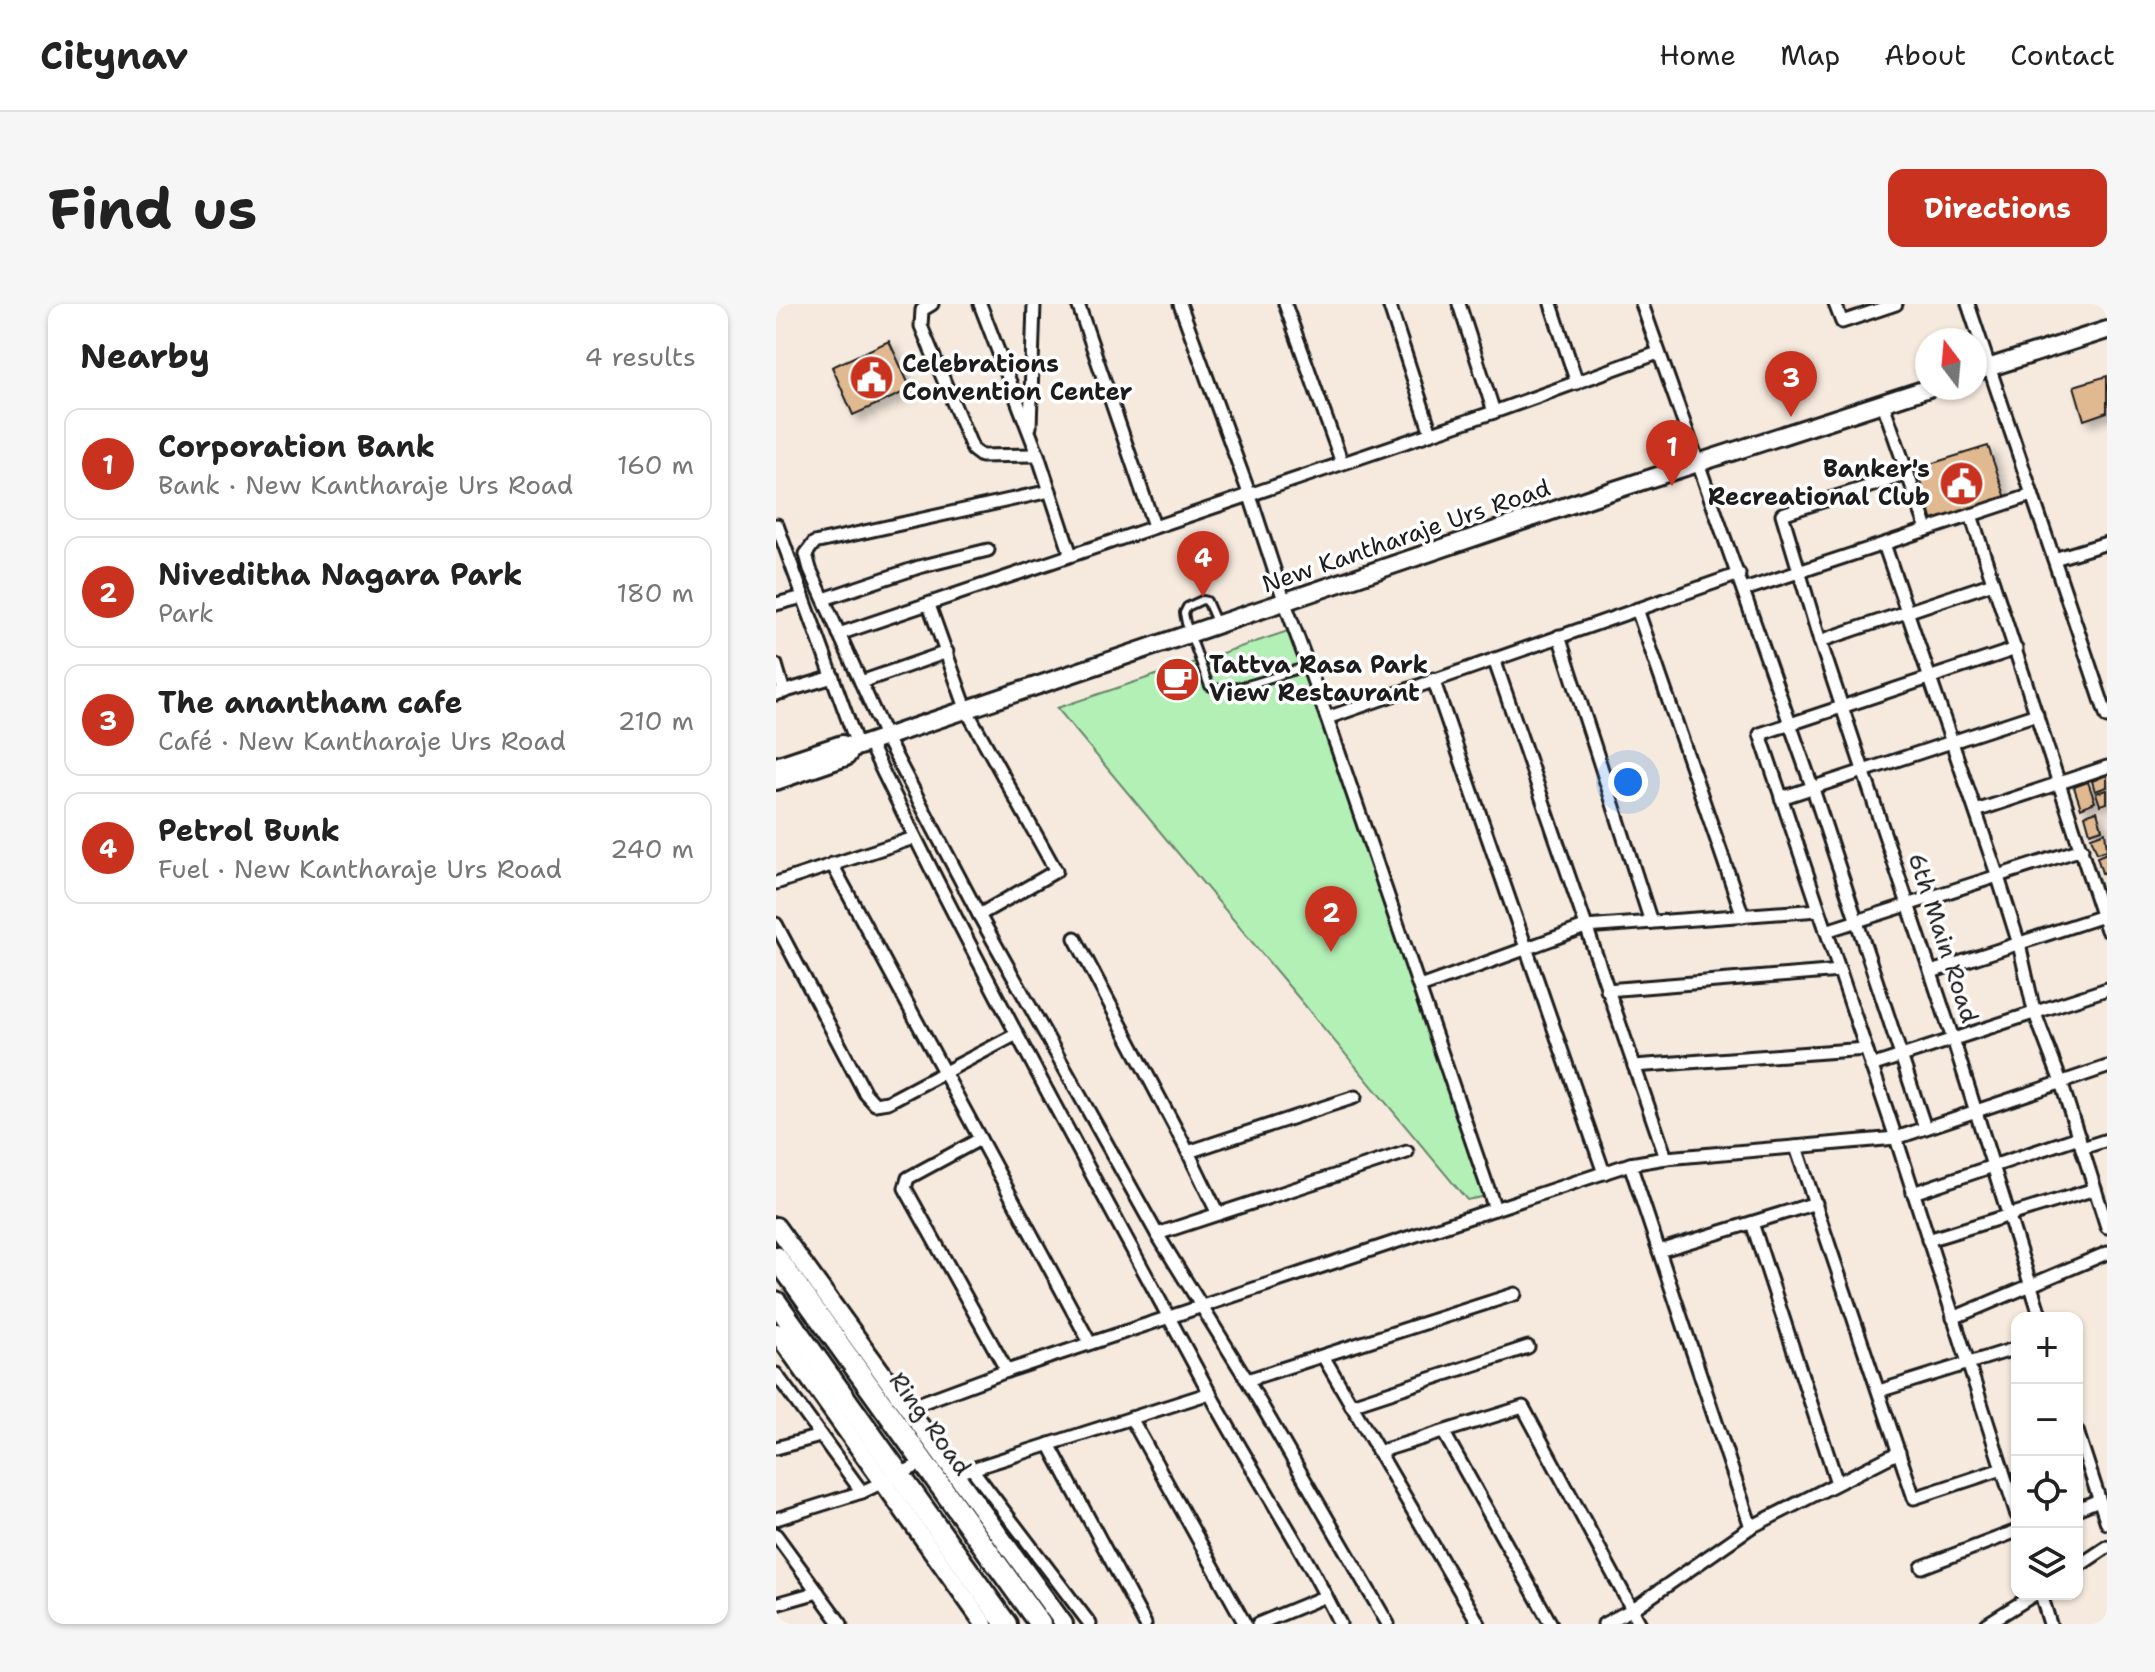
<!DOCTYPE html>
<html lang="en">
<head>
<meta charset="utf-8">
<style>
	body { margin:0; font-family:"Shantell Sans",sans-serif; background:#f6f6f6; color:#222 }
	.controls { position:absolute; right:24px; bottom:24px; display:grid; overflow:hidden; border-radius:16px; box-shadow:0 2px 6px #0004 }
	.controls button { width:72px; height:72px; display:grid; place-items:center; padding:0; border:0; border-bottom:2px solid #e0e0e0; background:#fff; color:#222; font:40px sans-serif }
	.compass { position:absolute; left:1139px; top:24px; width:72px; height:72px; border-radius:50%; background:#fff; box-shadow:0 2px 6px #0004; rotate:344deg }
	.you { position:absolute; left:852px; top:478px; width:28px; height:28px; margin:-20px; border:6px solid #fff; border-radius:50%; background:#1a73e8; box-shadow:0 0 0 12px #1a73e833 }
	.badge { display:grid; place-items:center; width:52px; height:52px; border-radius:50%; background:#c8321e; color:#fff; font-size:26px; font-weight:700 }
	.pin { position:absolute; translate:-50% -66px; filter:drop-shadow(0 2px 4px #0008) }
	.pin::after { content:''; position:absolute; top:42px; width:28px; height:24px; background:inherit; clip-path:polygon(0 0,100% 0,50% 100%) }
	.list { margin:0; padding:0; list-style:none }
	h2 { display:flex; justify-content:space-between; align-items:center; height:104px; margin:0; padding:0 32px; font-size:34px }
	h2 small { font-size:26px; font-weight:400; color:#767676 }
	.list li { display:grid; grid-template-columns:52px 1fr auto; gap:24px; align-items:center; box-sizing:border-box; height:112px; margin:0 16px 16px; padding:0 16px; border:2px solid #e0e0e0; border-radius:16px }
	.list b { display:block; font-size:30px; white-space:nowrap }
	.list p { margin:0; font-size:26px; white-space:nowrap; color:#767676 }
	.list em { font-size:26px; font-style:normal; color:#767676 }
	.icon { flex:none; width:44px; height:44px; fill:none; stroke:currentColor; stroke-width:2; stroke-linecap:round; stroke-linejoin:round }
	.map { position:relative; flex:none; width:1331px; height:1320px; overflow:hidden; border-radius:16px }
	header { display:flex; align-items:center; gap:48px; box-sizing:border-box; height:112px; padding:0 40px; background:#fff; border-bottom:2px solid #e0e0e0 }
	header strong { font-size:38px }
	nav { display:flex; gap:44px; margin-inline-start:auto; font-size:28px }
	.intro { display:flex; align-items:center; justify-content:space-between; box-sizing:border-box; height:192px; padding:0 48px }
	h1 { margin:0; font-size:56px }
	.button { padding:20px 36px; border-radius:16px; background:#c8321e; color:#fff; font-size:28px; font-weight:700 }
	main { display:flex; gap:48px; padding:0 48px }
	aside { flex:1; background:#fff; border-radius:16px; box-shadow:0 2px 6px #0004 }
	.map>svg:first-child { display:block }
	.green { fill:#b3f0b6; stroke:#688669; stroke-width:2 }
	.building { fill:#e0b990; stroke:#1c1c1c; stroke-width:2; filter:url(#shadow) }
	.lines { fill:none; stroke-linecap:round; stroke-linejoin:round }
	.lane-casing { stroke:#1c1c1c; stroke-width:12 }
	.street-casing { stroke:#1c1c1c; stroke-width:17 }
	.secondary-casing { stroke:#1c1c1c; stroke-width:22 }
	.highway-casing { stroke:#1c1c1c; stroke-width:26 }
	.lane { stroke:#fff; stroke-width:6 }
	.street { stroke:#fff; stroke-width:11 }
	.secondary { stroke:#fff; stroke-width:16 }
	.highway { stroke:#fff; stroke-width:20 }
	.labels { text-anchor:middle; stroke-width:7; stroke-linejoin:round; paint-order:stroke }
	.poi-label { font-size:24px; font-weight:bold; fill:#1c1c1c; stroke:#fff; text-anchor:start }
	.street-label { font-size:24px; fill:#1c1c1c; stroke:#fff }
</style>
</head>
<body>
<header>
<strong>Citynav</strong>
<nav><a>Home</a><a>Map</a><a>About</a><a>Contact</a></nav>
</header>
<div class="intro"><h1>Find us</h1><a class="button">Directions</a></div>
<main>
<aside>
<h2>Nearby<small>4 results</small></h2>
<ul class="list">
<li><span class="badge">1</span><div><b>Corporation Bank</b><p>Bank · New Kantharaje Urs Road</p></div><em>160 m</em></li>
<li><span class="badge">2</span><div><b>Niveditha Nagara Park</b><p>Park</p></div><em>180 m</em></li>
<li><span class="badge">3</span><div><b>The anantham cafe</b><p>Café · New Kantharaje Urs Road</p></div><em>210 m</em></li>
<li><span class="badge">4</span><div><b>Petrol Bunk</b><p>Fuel · New Kantharaje Urs Road</p></div><em>240 m</em></li>
</ul>
</aside>
<div class="map">
<svg width="1331" height="1320" viewBox="0 0 1331 1320">
	<defs>
		<filter id="shadow"><feDropShadow dx="6" dy="6" stdDeviation="4" flood-color="#0004"/></filter>
	</defs>
	<rect width="100%" height="100%" fill="#f6eade"/>
	<filter id="ink" filterUnits="userSpaceOnUse"><feTurbulence type="fractalNoise" baseFrequency=".0125" numOctaves="2"/><feDisplacementMap in="SourceGraphic" scale="16" xChannelSelector="R" yChannelSelector="G"/><feConvolveMatrix kernelMatrix="1 2 1 2 8 2 1 2 1" color-interpolation-filters="sRGB"/></filter>
	<g filter="url(#ink)">
		<polygon class="green" points="515,326 711,892 691,896 281,404"/>
		<g class="building">
			<polygon points="113,37 135,85 77,111 56,63"/>
			<polygon points="1331,72 1331,108 1308,116 1298,82"/>
			<polygon points="1212,142 1230,194 1157,218 1141,164"/>
			<polygon points="1331,471 1331,483 1319,487 1316,477"/>
			<polygon points="1312,478 1319,498 1305,504 1298,483"/>
			<polygon points="1331,486 1331,499 1324,501 1320,489"/>
			<polygon points="1321,507 1326,525 1314,529 1309,511"/>
			<polygon points="1329,528 1331,546 1321,549 1315,533"/>
			<polygon points="1331,549 1331,568 1326,569 1321,553"/>
		</g>
		<g class="lines">
			<defs>
				<path id="lane" d="M441,320L431,297L426,296L411,303L408,309L410,319L433,382C452,392 501,371 522,365"/>
				<g id="street">
					<polyline points="156,0 146,6 145,22 197,146 205,152 262,151"/>
					<polyline points="204,0 262,151 295,251"/>
					<polyline points="302,0 378,222"/>
					<polyline points="404,0 473,189 509,299 551,414 719,905"/>
					<polyline points="509,0 566,159"/>
					<polyline points="613,0 655,129"/>
					<polyline points="683,0 718,108"/>
					<polyline points="775,0 801,79"/>
					<polyline points="866,0 1037,485 1149,824"/>
					<polyline points="1059,0 1066,18 1120,0"/>
					<polyline points="1192,0 1331,413"/>
					<polyline points="1107,100 1151,225"/>
					<polyline points="254,123 258,0"/>
					<polyline points="1132,170 1006,210 1044,337 1177,735 1265,1014"/>
					<polyline points="274,187 38,239 30,250 34,265 110,434 203,611 381,930"/>
					<polyline points="1195,211 1331,626"/>
					<polyline points="1,221 82,443"/>
					<polyline points="1108,240 1222,573 1243,640 1258,707 1285,778 1331,923"/>
					<polyline points="1278,255 1331,239"/>
					<polyline points="968,286 1256,191"/>
					<polyline points="48,295 143,263 212,246"/>
					<polyline points="0,300 27,293"/>
					<polyline points="153,301 191,407 280,567 203,611"/>
					<polyline points="861,305 967,612"/>
					<polyline points="63,330 718,108 882,49"/>
					<polyline points="783,332 875,618"/>
					<polyline points="1044,337 1217,279"/>
					<polyline points="1240,345 984,430 1120,834 1241,1211"/>
					<polyline points="718,355 890,854"/>
					<polyline points="0,361 8,388"/>
					<polyline points="657,375 828,869"/>
					<polyline points="85,378 171,348"/>
					<polyline points="0,390 57,373"/>
					<polyline points="551,414 963,270"/>
					<path d="M93,439C199,660 318,873 433,1088C475,1166 525,1240 564,1320"/>
					<polyline points="1005,494 1261,410"/>
					<polyline points="1200,507 1331,463"/>
					<polyline points="56,560 314,1039"/>
					<polyline points="0,579 138,534"/>
					<polyline points="0,620 89,789 99,800 112,798 239,731"/>
					<polyline points="1050,627 1306,545"/>
					<polyline points="299,634 412,848"/>
					<polyline points="1155,668 1327,612"/>
					<polyline points="644,683 809,623 1043,606"/>
					<polyline points="831,686 1064,667"/>
					<polyline points="858,762 1090,745"/>
					<polyline points="1095,762 1331,685"/>
					<polyline points="204,835 132,874 129,884 231,1067"/>
					<polyline points="1020,843 1138,1194 1226,1165"/>
					<polyline points="1306,844 1331,836"/>
					<polyline points="854,860 975,1223"/>
					<polyline points="1137,889 1303,833"/>
					<polyline points="442,910 412,848 579,793"/>
					<polyline points="976,919 1061,1179"/>
					<polyline points="1152,936 1319,885"/>
					<polyline points="883,947 1040,899"/>
					<polyline points="1177,1014 1331,949"/>
					<polyline points="547,1052 703,1320"/>
					<polyline points="0,1070 86,1188"/>
					<polyline points="471,1076 739,990"/>
					<polyline points="1103,1087 1241,1044"/>
					<polyline points="575,1101 752,1043"/>
					<polyline points="131,1104 231,1067 854,860 890,854 1120,834 1331,763"/>
					<polyline points="355,1114 469,1320"/>
					<polyline points="1301,1127 1331,1219"/>
					<polyline points="668,1129 775,1320"/>
					<polyline points="273,1140 369,1320"/>
					<polyline points="0,1144 44,1132"/>
					<polyline points="602,1148 747,1103 864,1320"/>
					<polyline points="196,1165 314,1320"/>
					<polyline points="175,1168 196,1165 434,1089"/>
					<polyline points="1301,1205 1323,1196"/>
					<polyline points="0,1215 86,1188 149,1158"/>
					<polyline points="0,1231 65,1320"/>
					<polyline points="1146,1263 1241,1227"/>
					<polyline points="1301,1263 1331,1243"/>
					<polyline points="1265,1290 1274,1320"/>
					<polyline points="0,1300 42,1288"/>
					<polyline points="482,1320 550,1292"/>
					<polyline points="612,1320 471,1076 381,930 631,848"/>
					<polyline points="828,1320 857,1305 975,1223 1123,1148"/>
					<polyline points="1211,1320 1259,1290"/>
				</g>
				<g id="secondary">
					<polyline points="1199,68 1331,26"/>
					<polyline points="0,462 66,440 77,444"/>
					<polyline points="0,477 70,453 77,444 820,192 1153,84"/>
					<polyline points="0,922 288,1320"/>
					<polyline points="0,1028 208,1320"/>
				</g>
				<g id="highway">
					<polyline points="0,953 264,1320"/>
					<polyline points="0,998 230,1320"/>
				</g>
			</defs>
			<use href="#lane" class="lane-casing"/>
			<use href="#street" class="street-casing"/>
			<use href="#secondary" class="secondary-casing"/>
			<use href="#highway" class="highway-casing"/>
			<use href="#lane" class="lane"/>
			<use href="#street" class="street"/>
			<use href="#secondary" class="secondary"/>
			<use href="#highway" class="highway"/>
		</g>
	</g>
	<defs>
		<symbol id="civic-disc" viewBox="-11 -11 22 22"><circle r="9.5" fill="#c8321e" stroke="#fff"/><path d="M-.6-6.5H3V-4.5H.6V-3L4-1V1h2V6H-6V1h2V-1L-.6-3ZM-1.2 2.5V6h2.4V2.5Z" fill="#fff"/></symbol>
		<symbol id="cafe-disc" viewBox="-11 -11 22 22"><circle r="9.5" fill="#c8321e" stroke="#fff"/><path d="M-5.5-4.5H6V0H3Q3 3.5 0 3.5H-2.5Q-5.5 3.5-5.5 0ZM3-3.2v2h1.7v-2ZM-6 4.5H4V6H-6Z" fill="#fff"/></symbol>
	</defs>
	<g fill-rule="evenodd">
		<use href="#civic-disc" x="70" y="48" width="51" height="51"/>
		<use href="#civic-disc" x="1160" y="154" width="51" height="51"/>
		<use href="#cafe-disc" x="376" y="350" width="51" height="51"/>
	</g>
	<g class="labels">
		<g class="poi-label">
			<text x="126" y="68">Celebrations<tspan x="126" dy="28">Convention Center</tspan></text>
			<text x="1154" y="173" text-anchor="end">Banker's<tspan x="1154" dy="28">Recreational Club</tspan></text>
			<text x="433" y="369">Tattva Rasa Park<tspan x="433" dy="28">View Restaurant</tspan></text>
		</g>
		<g class="street-label">
			<text transform="translate(630 232) rotate(-19)" y="8">New Kantharaje Urs Road</text>
			<text transform="translate(1167 634) rotate(72)" y="8">6th Main Road</text>
			<text transform="translate(154 1120) rotate(54)" y="8">Ring Road</text>
		</g>
	</g>
</svg>
<div class="controls">
<button>+</button>
<button>−</button>
<button><svg class="icon" aria-label="locate" viewBox="0 0 24 24"><circle cx="12" cy="12" r="6"/><path d="M12 2v4M12 18v4M2 12h4M18 12h4"/></svg></button>
<button><svg class="icon" aria-label="layers" viewBox="0 0 24 24"><path d="M12 4l9 5-9 5-9-5zM3 14l9 5 9-5"/></svg></button>
</div>
<svg class="compass" viewBox="-18 -18 36 36"><path d="M0-13l5 13h-10z" fill="#e53935"/><path d="M0 13l5-13h-10z" fill="#767676"/></svg>
<div class="you"></div>
<div class="pin badge" style="left:896px;top:182px">1</div>
<div class="pin badge" style="left:555px;top:648px">2</div>
<div class="pin badge" style="left:1015px;top:113px">3</div>
<div class="pin badge" style="left:427px;top:293px">4</div>
</div>
</main>
</body>
</html>
